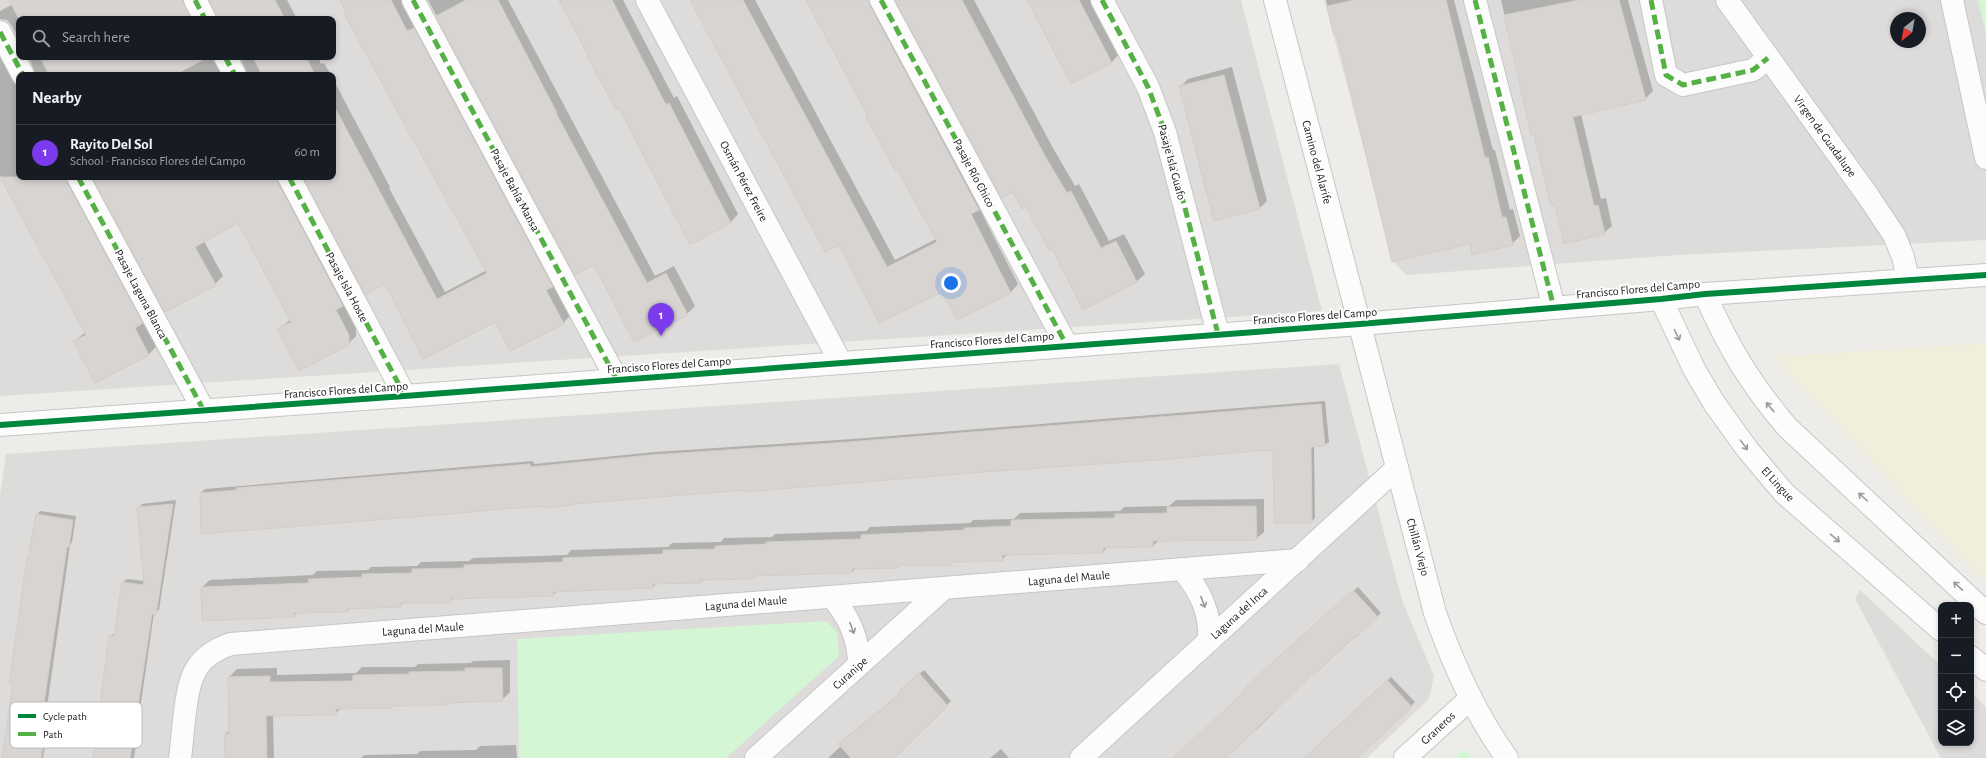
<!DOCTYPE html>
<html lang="en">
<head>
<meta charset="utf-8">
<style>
	body { margin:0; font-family:"Alegreya Sans",sans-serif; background:#242831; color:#f1f3f6 }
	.controls { position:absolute; right:12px; bottom:12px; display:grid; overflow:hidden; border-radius:8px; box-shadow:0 2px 6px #0003 }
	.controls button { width:36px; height:36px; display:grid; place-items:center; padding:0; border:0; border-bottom:1px solid #363941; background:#171b24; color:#f1f3f6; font:20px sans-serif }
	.compass { position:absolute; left:1890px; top:12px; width:36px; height:36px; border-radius:50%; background:#171b24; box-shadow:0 2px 6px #0003; rotate:211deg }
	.you { position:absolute; left:951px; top:283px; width:14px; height:14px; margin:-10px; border:3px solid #fff; border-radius:50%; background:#1a73e8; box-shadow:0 0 0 6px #1a73e833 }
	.badge { display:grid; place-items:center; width:26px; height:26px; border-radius:50%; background:#7c3aed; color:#fff; font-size:13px; font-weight:700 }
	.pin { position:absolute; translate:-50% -33px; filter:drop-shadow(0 1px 2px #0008) }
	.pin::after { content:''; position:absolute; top:21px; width:14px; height:12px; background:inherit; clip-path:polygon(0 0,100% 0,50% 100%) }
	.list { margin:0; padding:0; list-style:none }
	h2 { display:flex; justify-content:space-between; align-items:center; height:52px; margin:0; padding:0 16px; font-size:17px }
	h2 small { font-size:13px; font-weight:400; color:#9ea1a6 }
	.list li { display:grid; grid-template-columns:26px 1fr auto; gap:12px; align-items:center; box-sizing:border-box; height:56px; padding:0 16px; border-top:1px solid #363941 }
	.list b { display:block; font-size:15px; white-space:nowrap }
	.list p { margin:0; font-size:13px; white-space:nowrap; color:#9ea1a6 }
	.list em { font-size:13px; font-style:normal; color:#9ea1a6 }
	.icon { flex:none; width:22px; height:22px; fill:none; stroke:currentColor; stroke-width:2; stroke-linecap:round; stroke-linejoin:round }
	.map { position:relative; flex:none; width:1986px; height:758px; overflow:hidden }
	.search { position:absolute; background:#171b24; box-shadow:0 2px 6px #0003; left:16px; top:16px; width:320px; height:44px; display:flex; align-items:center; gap:10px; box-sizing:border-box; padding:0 14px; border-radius:8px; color:#9ea1a6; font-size:15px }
	.panel { position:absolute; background:#171b24; box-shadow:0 2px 6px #0003; left:16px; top:72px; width:320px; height:108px; border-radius:8px }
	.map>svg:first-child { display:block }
	.residential { fill:#dddcda; fill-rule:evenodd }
	.farmland { fill:#efefdb }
	.park { fill:#d5f6d5 }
	.shadow { fill:#0003 }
	.building { fill:#d7d4d2; stroke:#d2ceca }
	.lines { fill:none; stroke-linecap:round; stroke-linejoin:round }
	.street-casing { stroke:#c7c6c5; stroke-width:24 }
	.street { stroke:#fcfcfc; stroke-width:22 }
	.quiet { stroke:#55b145; stroke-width:5; stroke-dasharray:10 5; stroke-linecap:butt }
	.cycleway-casing { stroke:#fff; stroke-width:8 }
	.cycleway { stroke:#00873e; stroke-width:6 }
	.oneway { stroke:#999 }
	.labels { text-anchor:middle; stroke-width:4; stroke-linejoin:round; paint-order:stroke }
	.street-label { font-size:12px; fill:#202020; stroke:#fff }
	.key { fill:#fff; stroke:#bcbcbc; stroke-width:1 }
	.key-label { font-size:11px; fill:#202020 }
</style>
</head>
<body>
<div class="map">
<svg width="1986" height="758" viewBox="0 0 1986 758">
	<rect width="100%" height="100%" fill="#eeece9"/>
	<g class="residential">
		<path d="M0,0H1241L1322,311L0,396ZM19,19H333V57H19ZM19,75H333V177H19Z"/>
		<path d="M1324,0H1986V240L1678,255L1407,275L1395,264ZM1896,18H1920V42H1896Z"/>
		<polygon points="1339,364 1402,600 1434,676 1429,699 1367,758 0,758 0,495 6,454"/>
		<polygon points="1860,590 1941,666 1941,743 1971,743 1971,693 1986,707 1986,758 1941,758 1855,599"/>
	</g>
	<polygon class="farmland" points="1986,343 1986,583 1775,357"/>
	<g class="park">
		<polygon points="1978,0 1986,0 1986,35"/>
		<polygon points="826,621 837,632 839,656 726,758 519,758 517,639"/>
		<polygon points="1465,749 1472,758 1454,758"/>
	</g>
	<g class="shadow">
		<polygon points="11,0 193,0 204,19 19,19 19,39 12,26 7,20 0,19 0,11 13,4"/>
		<polygon points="209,0 287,0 297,19 218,19"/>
		<polygon points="341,0 411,0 571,315 563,323 495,321 386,283 321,177 333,177 333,79 390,187 389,188 445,292 487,270"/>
		<polygon points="428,0 508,0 655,276 674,266 695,306 687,314 594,264 575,274"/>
		<polygon points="559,0 623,0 674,98 677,96 738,214 731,222 690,244 619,107"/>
		<polygon points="691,0 755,0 895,260 936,239 898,168 867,117 869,115 806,0 879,0 987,201 979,208 1018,284 1011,292 957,319 943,290 880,322 839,243"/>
		<polygon points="896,0 974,0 1053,148 1075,186 1079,184 1109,241 1124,234 1145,274 1137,281 1084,308 1052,248 1027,205"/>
		<polygon points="1028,0 1091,0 1119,54 1112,62 1071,83"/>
		<polygon points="1326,0 1454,0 1493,150 1495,150 1510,210 1513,209 1520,236 1512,244 1470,243 1337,33 1335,34"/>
		<polygon points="1501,0 1628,0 1653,91 1645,99 1581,114 1601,199 1606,198 1612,226 1604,233 1556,204 1534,134 1532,134"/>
		<polygon points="0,36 19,75 19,177 76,177 150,315 143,322 156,347 148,355 74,341 86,332 0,175"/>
		<polygon points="29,57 223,57 233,75 36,75"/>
		<polygon points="240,57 318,57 321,64 324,63 331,75 248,75"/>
		<polygon points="1232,67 1267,201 1259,209 1180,87 1188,79"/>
		<polygon points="93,177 276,177 290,203 298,198 356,327 356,336 348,344 279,329 291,319 239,222 204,241 223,276 215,284"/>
		<polygon points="1325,401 1329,442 1325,445 1314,446 1315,518 1311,522 1274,450 1265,449 747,491 747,489 575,503 573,505 547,507 547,505 201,493 205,489 533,461 534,464 655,452 853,439"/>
		<polygon points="1264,499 1264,532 1256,539 1159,540 1153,546 1107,547 1103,552 1008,553 1002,560 954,561 951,564 901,564 899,567 856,568 852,572 756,575 753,578 704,578 701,582 657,583 653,587 557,591 553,595 453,598 450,602 404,602 400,606 350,608 347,611 298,612 294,616 202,587 210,580 313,575 317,571 368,570 371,567 417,566 421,562 469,561 473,558 567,555 571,550 668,547 672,543 721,542 724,538 772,537 775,534 866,531 870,527 970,523 973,520 1014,519 1020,513 1120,511 1124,507 1169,506 1176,500"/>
		<polygon points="176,500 159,610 154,613 135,744 136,744 134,758 93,758 110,636 116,633 123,582 127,579 145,581 138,508 142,504"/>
		<polygon points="40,511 76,516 72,542 70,545 47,707 51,708 43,758 3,758 37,515"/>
		<polygon points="1358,587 1381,613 1313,675 1312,674 1257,729 1224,758 1174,758 1246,691 1248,686"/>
		<polygon points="510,660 510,692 502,700 449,702 447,704 393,705 391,707 341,708 335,714 273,715 274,758 226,758 225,734 230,730 229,677 237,669 277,668 277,675 356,673 362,667 415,667 418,664 471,663 473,661"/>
		<polygon points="924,670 951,701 903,748 886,758 828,758 841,746 839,744 843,740 903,691 905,686"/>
		<polygon points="1391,677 1415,702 1411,706 1355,758 1306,758"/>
		<polygon points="516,745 517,758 355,758 361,758 364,755 417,754 420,751 476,750 480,746"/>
		<polygon points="1001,749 1009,758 990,758"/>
	</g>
	<g class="building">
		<polygon points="9,0 183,0 191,19 19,19"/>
		<polygon points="209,0 275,0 285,19 217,19"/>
		<polygon points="340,0 391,0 407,31 414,28 553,287 546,290 564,324 510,351 495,322 423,359 385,284 365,295 303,177 333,177 333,104 437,299 487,273 396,109 344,13 346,12"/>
		<polygon points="466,0 498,0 557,113 556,113 647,283 666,273 688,315 634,342 594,265 575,275 436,16"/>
		<polygon points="559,0 612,0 666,105 669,103 731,223 690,245 619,108 616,110 587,56 588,55"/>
		<polygon points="690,0 743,0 887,267 937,242 897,169 895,170 866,117 868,116 806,0 869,0 870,6 979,210 971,214 1011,293 957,320 942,292 879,323 839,245 825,252"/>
		<polygon points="895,0 962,0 1045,156 1067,193 1071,191 1101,248 1116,241 1137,282 1083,310 1052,249 1049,250 1026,207 1022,209 1013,192 1002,198"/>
		<polygon points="1027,0 1079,0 1112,63 1071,84"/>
		<polygon points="1354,0 1446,0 1485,158 1488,157 1502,217 1506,217 1513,245 1472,255 1470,244 1392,262 1343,60 1337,34 1334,35 1327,6"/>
		<polygon points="1579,0 1619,0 1646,100 1573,117 1594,206 1598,205 1605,234 1564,244 1555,205 1551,206 1534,135 1531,135 1504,15"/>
		<polygon points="40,57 208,57 175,75 49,75"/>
		<polygon points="253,57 306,57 315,75 262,75"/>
		<polygon points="1224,75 1260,209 1214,221 1179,86"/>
		<polygon points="0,177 66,177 67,183 143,323 135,328 149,355 95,383 73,341 86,335"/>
		<polygon points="92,177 277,177 278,183 343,306 336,310 349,335 349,345 299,371 277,329 291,322 238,223 195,247 216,285 165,312"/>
		<polygon points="1321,404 1325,446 1311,447 1312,523 1274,523 1273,451 1265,450 1170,459 984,472 746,492 746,490 573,504 573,505 546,508 546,506 490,510 463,513 201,534 200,493 236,490 236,488 530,464 530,467 650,455 848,442"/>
		<polygon points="173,504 156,615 152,614 130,758 93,758 109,636 114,636 122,582 144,585 137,507"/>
		<polygon points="1256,506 1257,540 1153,541 1153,547 1103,548 1103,553 1002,555 1003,561 952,562 952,565 899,565 899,568 852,569 852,573 754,576 754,579 701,580 701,583 653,584 653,588 553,592 554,596 450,599 450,603 401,603 401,607 347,609 347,612 294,613 295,617 202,621 201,587 309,583 308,579 362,577 362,574 412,573 412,569 464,568 464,565 563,562 563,558 663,554 663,550 715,549 715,546 766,544 766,542 861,539 861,535 964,530 964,528 1011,526 1011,520 1115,518 1115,514 1167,513 1167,507"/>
		<polygon points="36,514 73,520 69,547 67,547 43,710 48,711 41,758 2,758 13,684 9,684 27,558 28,559"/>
		<polygon points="1353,590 1378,617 1355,638 1354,637 1313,676 1312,675 1226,758 1173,758 1245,691 1243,690 1266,668"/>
		<polygon points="465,668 502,668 503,701 447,703 447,705 391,706 392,708 336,709 336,715 266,716 267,758 225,758 224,734 229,734 228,677 270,676 270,682 353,681 353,675 409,674 409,672 465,671"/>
		<polygon points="919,673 948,706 895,758 851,758 838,744 902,692 900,690"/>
		<polygon points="1387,680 1412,707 1357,758 1304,758"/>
	</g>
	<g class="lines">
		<defs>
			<g id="street">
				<polyline points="195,0 205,19"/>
				<polyline points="413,0 617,380"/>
				<polyline points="647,0 841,363"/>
				<polyline points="881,0 1067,346"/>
				<polyline points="1102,0 1148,87 1165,132 1218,334"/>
				<path d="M1275,0L1435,613C1453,664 1475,714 1507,758"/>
				<polyline points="1475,0 1554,308"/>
				<polyline points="1651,0 1666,75 1683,85 1753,70 1768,58"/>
				<polyline points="1727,0 1868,196 1894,235 1903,257 1908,280"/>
				<polyline points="1952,0 1986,158"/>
				<polyline points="0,32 23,75"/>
				<polyline points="225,57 235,75"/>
				<polyline points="78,177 204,411"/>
				<polyline points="289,177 405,396"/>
				<path d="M1705,294C1728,347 1750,383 1787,427L1986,613"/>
				<polyline points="1661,299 1694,369 1714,403 1747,449 1784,493 1941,630"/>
				<polyline points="0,425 405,396 1360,324 1661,299 1705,294 1986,275"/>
				<path d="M1182,569C1200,591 1211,612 1209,641"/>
				<path d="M832,597C849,617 859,638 859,664"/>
				<polyline points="1971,657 1986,670"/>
				<path d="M180,758C182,743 183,727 185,712C189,677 195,656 231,644L1298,560"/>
				<polyline points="756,758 944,588"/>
				<polyline points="1081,758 1397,468"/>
				<polyline points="1405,758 1471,698"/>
			</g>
		</defs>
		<use href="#street" class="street-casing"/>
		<use href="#street" class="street"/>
		<g class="quiet">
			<polyline points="195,0 205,19"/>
			<polyline points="413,0 617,380"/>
			<polyline points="881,0 1067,346"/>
			<polyline points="1102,0 1148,87 1165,132 1218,334"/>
			<polyline points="1475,0 1554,308"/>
			<polyline points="1651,0 1666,75 1683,85 1753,70 1768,58"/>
			<polyline points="0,32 23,75"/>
			<polyline points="225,57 235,75"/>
			<polyline points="78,177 204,411"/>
			<polyline points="289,177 405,396"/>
		</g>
		<defs>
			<polyline id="cycleway" points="0,425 405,396 1360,324 1661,299 1705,294 1986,275"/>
		</defs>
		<use href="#cycleway" class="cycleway-casing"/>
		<use href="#cycleway" class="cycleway"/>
	</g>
	<defs><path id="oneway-shaft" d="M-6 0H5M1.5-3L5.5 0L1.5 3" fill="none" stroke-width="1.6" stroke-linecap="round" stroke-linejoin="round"/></defs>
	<g class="oneway">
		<use href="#oneway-shaft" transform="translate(1677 335) rotate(64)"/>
		<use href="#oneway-shaft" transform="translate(1770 407) rotate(-130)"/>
		<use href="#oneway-shaft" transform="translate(1744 445) rotate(54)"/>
		<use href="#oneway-shaft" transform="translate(1863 497) rotate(-138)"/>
		<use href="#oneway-shaft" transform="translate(1835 538) rotate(41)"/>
		<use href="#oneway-shaft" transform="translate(1958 586) rotate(-137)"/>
		<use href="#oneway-shaft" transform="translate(1203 602) rotate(69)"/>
		<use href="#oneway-shaft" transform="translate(852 628) rotate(69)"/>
	</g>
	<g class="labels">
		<g class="street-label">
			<text transform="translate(1825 136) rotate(54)" y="4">Virgen de Guadalupe</text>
			<text transform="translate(1172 162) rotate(75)" y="4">Pasaje Isla Guafo</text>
			<text transform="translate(1317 162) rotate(75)" y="4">Camino del Alarife</text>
			<text transform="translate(974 173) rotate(62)" y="4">Pasaje Río Chico</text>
			<text transform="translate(744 181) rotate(62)" y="4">Osmán Pérez Freire</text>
			<text transform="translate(515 190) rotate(62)" y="4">Pasaje Bahía Mansa</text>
			<text transform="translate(347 287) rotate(62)" y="4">Pasaje Isla Hoste</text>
			<text transform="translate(1638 289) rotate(-5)" y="4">Francisco Flores del Campo</text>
			<text transform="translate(141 294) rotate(62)" y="4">Pasaje Laguna Blanca</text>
			<text transform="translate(1315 316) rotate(-4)" y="4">Francisco Flores del Campo</text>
			<text transform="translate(992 340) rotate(-4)" y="4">Francisco Flores del Campo</text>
			<text transform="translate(669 365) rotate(-4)" y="4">Francisco Flores del Campo</text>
			<text transform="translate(346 390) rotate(-4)" y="4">Francisco Flores del Campo</text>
			<text transform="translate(1778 484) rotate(47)" y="4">El Lingue</text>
			<text transform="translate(1418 547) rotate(75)" y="4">Chillán Viejo</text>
			<text transform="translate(1069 578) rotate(-5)" y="4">Laguna del Maule</text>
			<text transform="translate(746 603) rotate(-5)" y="4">Laguna del Maule</text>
			<text transform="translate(1239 613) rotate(-42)" y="4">Laguna del Inca</text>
			<text transform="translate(423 629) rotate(-4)" y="4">Laguna del Maule</text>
			<text transform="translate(850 673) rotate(-42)" y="4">Curanipe</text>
			<text transform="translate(1438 728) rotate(-43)" y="4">Graneros</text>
		</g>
	</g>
	<rect x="10" y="702" width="132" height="46" rx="6" class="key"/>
	<rect x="18" y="714" width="18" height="4" fill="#00873e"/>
	<rect x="18" y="732" width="18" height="4" fill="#55b145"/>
	<g class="key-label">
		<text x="43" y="720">Cycle path</text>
		<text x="43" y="738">Path</text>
	</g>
</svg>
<div class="controls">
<button>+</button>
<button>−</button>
<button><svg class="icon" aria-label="locate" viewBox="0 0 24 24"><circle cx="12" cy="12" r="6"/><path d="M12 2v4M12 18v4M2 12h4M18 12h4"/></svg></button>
<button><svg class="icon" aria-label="layers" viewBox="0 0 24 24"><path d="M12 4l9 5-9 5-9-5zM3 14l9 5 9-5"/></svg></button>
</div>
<svg class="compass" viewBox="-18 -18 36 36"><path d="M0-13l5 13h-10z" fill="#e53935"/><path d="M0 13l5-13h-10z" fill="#9ea1a6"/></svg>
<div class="you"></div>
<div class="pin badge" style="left:661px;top:336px">1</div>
<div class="search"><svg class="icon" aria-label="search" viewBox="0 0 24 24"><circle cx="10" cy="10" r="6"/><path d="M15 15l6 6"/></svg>Search here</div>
<section class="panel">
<h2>Nearby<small></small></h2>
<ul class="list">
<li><span class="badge">1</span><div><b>Rayito Del Sol</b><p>School · Francisco Flores del Campo</p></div><em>60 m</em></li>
</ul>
</section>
</div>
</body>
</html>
